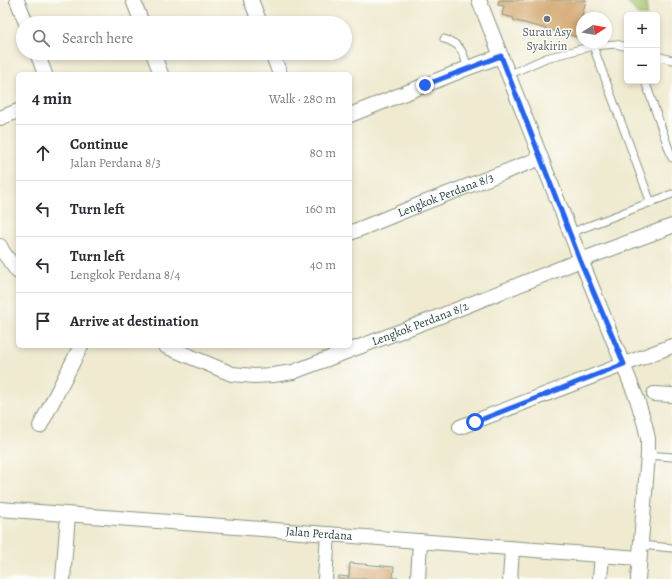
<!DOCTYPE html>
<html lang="en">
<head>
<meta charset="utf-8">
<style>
	body { margin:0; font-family:Alegreya,serif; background:#f2f2f3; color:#2b2b33 }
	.controls { position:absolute; right:12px; top:12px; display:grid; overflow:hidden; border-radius:6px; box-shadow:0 2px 6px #0003 }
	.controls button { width:36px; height:36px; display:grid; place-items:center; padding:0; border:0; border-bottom:1px solid #e1e1e2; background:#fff; color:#2b2b33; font:20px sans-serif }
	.compass { position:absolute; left:576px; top:12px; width:36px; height:36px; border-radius:50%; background:#fff; box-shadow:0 2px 6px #0003; rotate:79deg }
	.stop { position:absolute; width:12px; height:12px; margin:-9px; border:3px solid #2563eb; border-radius:50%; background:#fff }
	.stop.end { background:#2563eb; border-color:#fff; box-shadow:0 1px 4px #0008 }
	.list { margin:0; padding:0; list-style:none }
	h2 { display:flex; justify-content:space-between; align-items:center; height:52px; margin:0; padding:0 16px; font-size:17px }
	h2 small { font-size:13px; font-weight:400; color:#7c7c81 }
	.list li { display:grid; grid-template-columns:26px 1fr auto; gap:12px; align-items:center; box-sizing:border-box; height:56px; padding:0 16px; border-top:1px solid #e1e1e2 }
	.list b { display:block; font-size:15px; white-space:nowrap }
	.list p { margin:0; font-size:13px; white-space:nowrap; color:#7c7c81 }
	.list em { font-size:13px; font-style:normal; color:#7c7c81 }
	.icon { flex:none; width:22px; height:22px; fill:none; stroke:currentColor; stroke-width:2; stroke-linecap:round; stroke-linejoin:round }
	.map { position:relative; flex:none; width:672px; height:579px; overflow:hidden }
	.search { position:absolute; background:#fff; box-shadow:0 2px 6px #0003; left:16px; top:16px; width:336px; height:44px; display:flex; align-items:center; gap:10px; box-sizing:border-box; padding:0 14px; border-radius:22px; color:#7c7c81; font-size:15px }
	.panel { position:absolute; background:#fff; box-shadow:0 2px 6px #0003; left:16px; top:72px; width:336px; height:276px; border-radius:6px }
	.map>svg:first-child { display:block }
	.green { fill:#a1c16a; stroke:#607f4f }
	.building { fill:#d0a368 }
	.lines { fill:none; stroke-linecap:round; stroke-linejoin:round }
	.service-casing { stroke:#879482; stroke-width:9 }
	.minor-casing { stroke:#879482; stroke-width:16 }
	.service { stroke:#fff; stroke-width:7 }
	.minor { stroke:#fff; stroke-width:14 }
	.route { stroke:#2563eb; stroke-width:5 }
	.worship-dot { fill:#6b7280; stroke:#fdfcf7; stroke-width:1.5 }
	.labels { text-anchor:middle; stroke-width:3; stroke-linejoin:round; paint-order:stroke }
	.worship-label { font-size:12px; fill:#5b616d; stroke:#fdfcf7 }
	.street-label { font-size:12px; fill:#1f3d34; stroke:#fdfcf7 }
</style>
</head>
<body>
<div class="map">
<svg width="672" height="579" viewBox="0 0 672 579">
	<rect width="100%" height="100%" fill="#fdfcf7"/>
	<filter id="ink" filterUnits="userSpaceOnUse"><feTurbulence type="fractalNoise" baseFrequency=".025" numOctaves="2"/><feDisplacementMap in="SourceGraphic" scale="8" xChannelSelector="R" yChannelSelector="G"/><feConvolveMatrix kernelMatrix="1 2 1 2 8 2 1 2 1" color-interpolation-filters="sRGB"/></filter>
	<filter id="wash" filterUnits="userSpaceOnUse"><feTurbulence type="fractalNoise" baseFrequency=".012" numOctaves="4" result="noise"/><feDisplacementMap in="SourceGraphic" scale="16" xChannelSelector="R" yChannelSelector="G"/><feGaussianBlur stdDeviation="0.9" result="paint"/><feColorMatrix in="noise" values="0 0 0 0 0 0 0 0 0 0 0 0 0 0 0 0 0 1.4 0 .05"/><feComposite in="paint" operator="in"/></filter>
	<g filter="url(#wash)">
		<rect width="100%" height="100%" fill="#efead0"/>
		<polygon class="green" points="626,0 647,0 647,15 638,15"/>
		<g id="blocks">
			<g class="building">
				<polygon points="499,0 586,0 577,37 513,20 514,18 502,15 504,6 498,5"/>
				<polygon points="350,563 394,567 393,578 398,578 398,579 338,579 339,576 349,577"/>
			</g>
		</g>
	</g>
	<g filter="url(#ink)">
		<use href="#blocks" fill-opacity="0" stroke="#879482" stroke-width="1"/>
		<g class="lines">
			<defs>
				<g id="service">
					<path d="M444,39C462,44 463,53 468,68"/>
					<polyline points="593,46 651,203"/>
					<polyline points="657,56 672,60"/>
					<polyline points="508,75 546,58 593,46 616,44 627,47"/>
					<polyline points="645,81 672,158"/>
					<polyline points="570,233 672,194"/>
					<polyline points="648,455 672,457"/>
					<polyline points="640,545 672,548"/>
				</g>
				<g id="minor">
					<polyline points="17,0 26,23"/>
					<polyline points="133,0 142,23"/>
					<polyline points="251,0 260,23"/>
					<polyline points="479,0 581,260 637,399 645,425 648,439 648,455 638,579"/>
					<polyline points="37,53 45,74"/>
					<polyline points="153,53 161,74"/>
					<polyline points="272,53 280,74"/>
					<polyline points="350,115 468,68 501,56"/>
					<polyline points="0,118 18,111"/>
					<path id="s1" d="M350,233L421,204L541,158"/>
					<polyline points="0,246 3,252 18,272"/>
					<path id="s2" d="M165,346L232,374L254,376L273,375L293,372L438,317L581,260L672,226"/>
					<polyline points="654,394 672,395"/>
					<polyline points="40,426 81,346"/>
					<polyline points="460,427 672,346"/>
					<path id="s3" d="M0,509L639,558"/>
					<polyline points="63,579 68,515"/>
					<polyline points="325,579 328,534"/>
					<polyline points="418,579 420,541"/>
					<polyline points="510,579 512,549"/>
					<polyline points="600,579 602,555"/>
				</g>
			</defs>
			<use href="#service" class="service-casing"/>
			<use href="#minor" class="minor-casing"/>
			<use href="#service" class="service"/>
			<use href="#minor" class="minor"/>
		</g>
	</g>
	<g class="lines" filter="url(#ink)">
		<polyline class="route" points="425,85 501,56 580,260 624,364 475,422"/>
	</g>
	<circle class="worship-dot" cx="547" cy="19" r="4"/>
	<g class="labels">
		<g class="worship-label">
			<text x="547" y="36">Surau Asy<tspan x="547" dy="14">Syakirin</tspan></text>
		</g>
		<g class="street-label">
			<text dy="4" stroke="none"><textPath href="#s1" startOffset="103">Lengkok Perdana 8/3</textPath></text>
			<text dy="4" stroke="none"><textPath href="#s2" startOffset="270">Lengkok Perdana 8/2</textPath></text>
			<text dy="4" stroke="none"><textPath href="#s3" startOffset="320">Jalan Perdana</textPath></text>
		</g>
	</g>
</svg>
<div class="controls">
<button>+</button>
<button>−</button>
</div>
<svg class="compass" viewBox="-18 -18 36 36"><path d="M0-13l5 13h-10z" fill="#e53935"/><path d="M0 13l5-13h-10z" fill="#7c7c81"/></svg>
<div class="stop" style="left:475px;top:422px"></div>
<div class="stop end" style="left:425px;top:85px"></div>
<div class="search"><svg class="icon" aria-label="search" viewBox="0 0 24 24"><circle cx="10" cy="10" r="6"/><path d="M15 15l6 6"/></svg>Search here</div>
<section class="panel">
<h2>4 min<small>Walk · 280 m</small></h2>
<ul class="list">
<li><svg class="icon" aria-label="ahead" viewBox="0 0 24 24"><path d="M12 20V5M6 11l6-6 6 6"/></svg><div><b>Continue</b><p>Jalan Perdana 8/3</p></div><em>80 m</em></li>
<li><svg class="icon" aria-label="left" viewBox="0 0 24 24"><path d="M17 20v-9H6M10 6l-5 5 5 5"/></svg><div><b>Turn left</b></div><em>160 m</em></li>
<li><svg class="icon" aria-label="left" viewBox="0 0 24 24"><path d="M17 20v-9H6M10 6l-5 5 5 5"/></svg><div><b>Turn left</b><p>Lengkok Perdana 8/4</p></div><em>40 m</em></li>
<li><svg class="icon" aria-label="arrive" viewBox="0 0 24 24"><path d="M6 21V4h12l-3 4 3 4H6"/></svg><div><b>Arrive at destination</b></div></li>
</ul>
</section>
</div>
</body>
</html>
